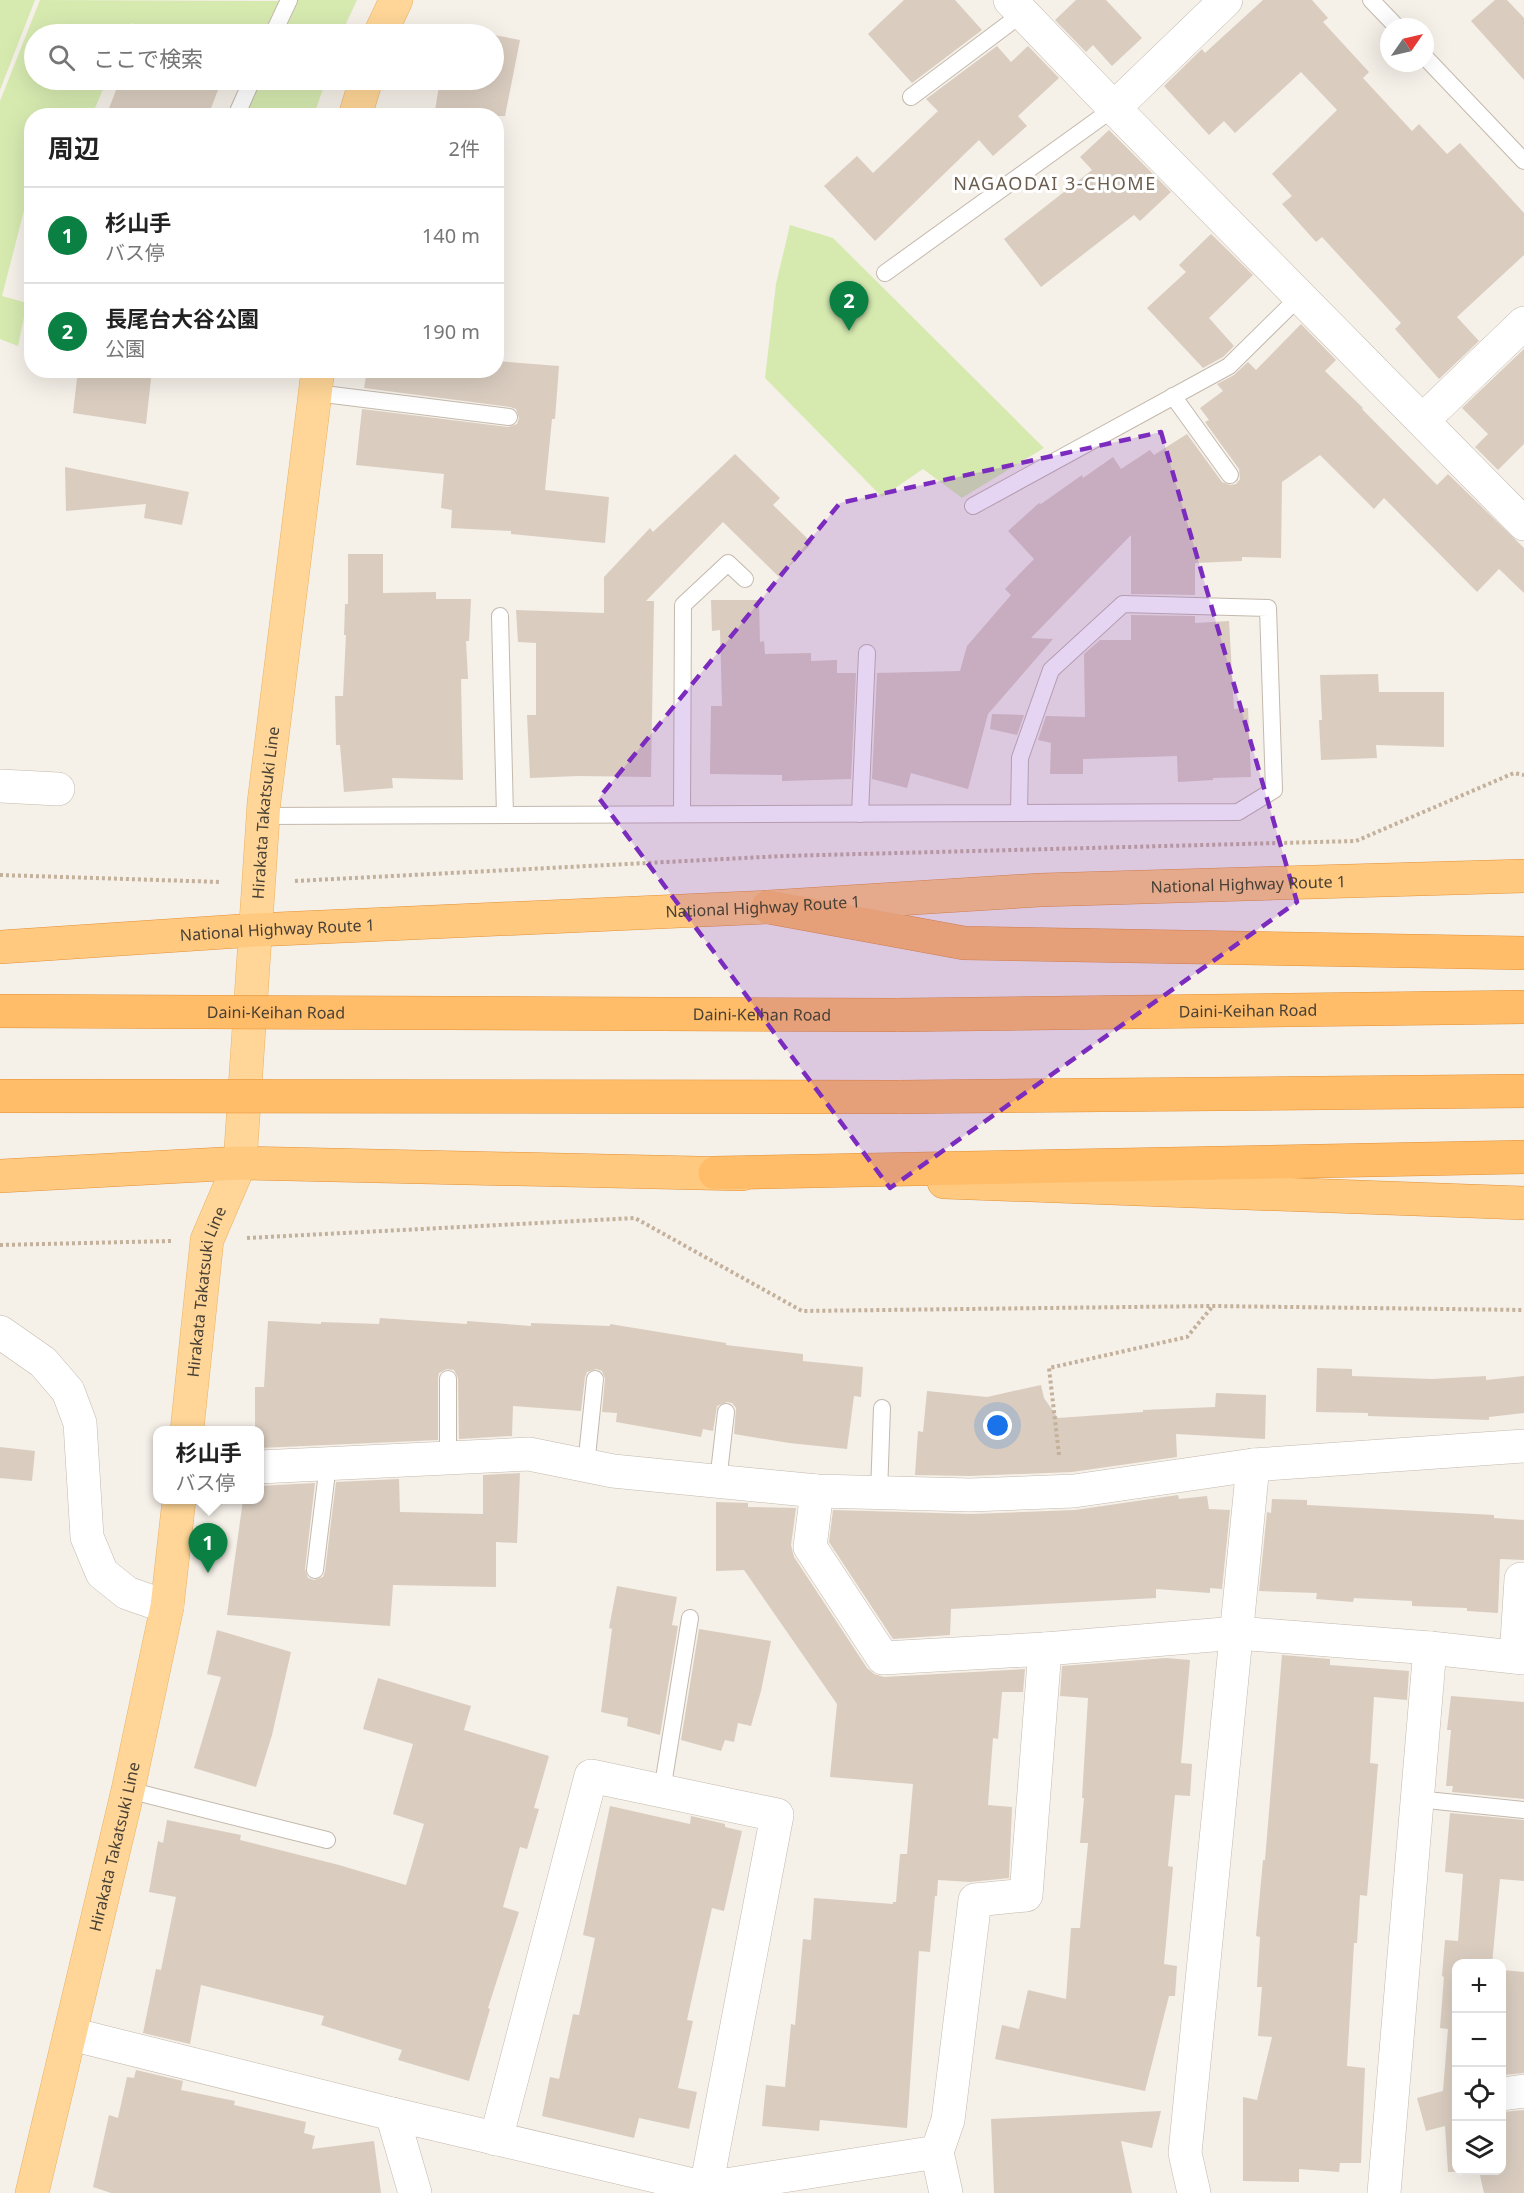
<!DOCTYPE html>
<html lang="ja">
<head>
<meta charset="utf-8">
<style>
	body { margin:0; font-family:"Noto Sans","Noto Sans JP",sans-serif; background:#f2f2f2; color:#222 }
	.controls { position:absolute; right:18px; bottom:18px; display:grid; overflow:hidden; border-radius:12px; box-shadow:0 6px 24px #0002 }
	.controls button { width:54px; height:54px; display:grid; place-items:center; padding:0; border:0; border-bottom:2px solid #e0e0e0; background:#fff; color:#222; font:30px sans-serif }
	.compass { position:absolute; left:1380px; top:18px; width:54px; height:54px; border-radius:50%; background:#fff; box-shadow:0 6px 24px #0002; rotate:56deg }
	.you { position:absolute; left:998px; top:1426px; width:21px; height:21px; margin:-15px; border:4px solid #fff; border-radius:50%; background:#1a73e8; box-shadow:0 0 0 9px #1a73e833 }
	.badge { display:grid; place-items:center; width:39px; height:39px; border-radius:50%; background:#0b8043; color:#fff; font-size:20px; font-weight:700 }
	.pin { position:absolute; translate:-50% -50px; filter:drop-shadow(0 2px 3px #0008) }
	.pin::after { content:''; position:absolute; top:32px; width:21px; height:18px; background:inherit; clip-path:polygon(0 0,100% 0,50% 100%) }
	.popup { position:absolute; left:153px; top:1426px; width:111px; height:78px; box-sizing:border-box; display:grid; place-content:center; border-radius:12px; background:#fff; filter:drop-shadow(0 2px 4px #0005); font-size:20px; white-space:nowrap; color:#767676 }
	.popup b { font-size:22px; color:#222 }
	.popup::after { content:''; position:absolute; left:50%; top:100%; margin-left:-12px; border:12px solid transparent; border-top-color:#fff }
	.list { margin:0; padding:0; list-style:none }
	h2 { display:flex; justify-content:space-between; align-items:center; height:78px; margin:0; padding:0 24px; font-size:26px }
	h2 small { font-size:20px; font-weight:400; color:#767676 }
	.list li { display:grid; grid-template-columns:39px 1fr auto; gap:18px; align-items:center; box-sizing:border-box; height:96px; padding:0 24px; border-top:2px solid #e0e0e0 }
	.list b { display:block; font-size:22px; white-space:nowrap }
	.list p { margin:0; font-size:20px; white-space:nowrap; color:#767676 }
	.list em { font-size:20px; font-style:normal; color:#767676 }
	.icon { flex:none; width:33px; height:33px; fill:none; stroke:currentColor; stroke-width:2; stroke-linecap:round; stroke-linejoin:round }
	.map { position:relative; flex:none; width:1524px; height:2193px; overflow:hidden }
	.search { position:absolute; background:#fff; box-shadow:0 6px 24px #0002; left:24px; top:24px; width:480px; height:66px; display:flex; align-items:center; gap:15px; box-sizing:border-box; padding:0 21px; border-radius:33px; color:#767676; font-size:22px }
	.panel { position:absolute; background:#fff; box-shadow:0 6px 24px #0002; left:24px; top:108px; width:480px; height:270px; border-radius:24px }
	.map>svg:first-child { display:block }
	.green { fill:#d6eab0 }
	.building { fill:#dacdc0 }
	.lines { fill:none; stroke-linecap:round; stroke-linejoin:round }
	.service-casing { stroke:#c4b9ad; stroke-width:18 }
	.minor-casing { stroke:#c4b9ad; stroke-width:34 }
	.primary-casing { stroke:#e9b262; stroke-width:34 }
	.trunk-casing { stroke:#e49033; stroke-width:34 }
	.motorway-casing { stroke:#e49033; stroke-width:34 }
	.path { stroke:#c3b19b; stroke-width:4; stroke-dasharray:3 3; stroke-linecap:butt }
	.service { stroke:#fff; stroke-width:16 }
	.minor { stroke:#fff; stroke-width:33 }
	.primary { stroke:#ffd697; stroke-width:33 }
	.trunk { stroke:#ffca80; stroke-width:33 }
	.motorway { stroke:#ffbd69; stroke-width:33 }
	.motorway-bridge-casing { stroke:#e49033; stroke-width:34; stroke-linecap:butt }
	.motorway-bridge { stroke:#ffbd69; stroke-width:33 }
	.marked { fill:#7b2cbf; fill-opacity:0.2; stroke:#7b2cbf; stroke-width:4.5; stroke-dasharray:12 8; stroke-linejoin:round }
	.labels { text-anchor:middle; stroke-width:6; stroke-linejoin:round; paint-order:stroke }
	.street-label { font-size:16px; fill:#494036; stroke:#fff }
	.neighbourhood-label { font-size:18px; letter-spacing:1.5px; fill:#6c5c4d; stroke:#fff }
</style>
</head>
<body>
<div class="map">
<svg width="1524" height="2193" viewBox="0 0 1524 2193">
	<rect width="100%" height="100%" fill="#f5f0e8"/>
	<g class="green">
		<polygon points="0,0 35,0 0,90"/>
		<polygon points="40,0 279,1 265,34 157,34 131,23 126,34 34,34 34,80 107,80 92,115 32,116 31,200 27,199 2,296 27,303 18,346 0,339 0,101"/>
		<polygon points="294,0 357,0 341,34 278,34"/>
		<polygon points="258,80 326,80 314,115 242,116"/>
		<polygon points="790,225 833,238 1044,448 962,498 923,469 882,497 765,378 776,284"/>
	</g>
	<g class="building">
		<polygon points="904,0 955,0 982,30 912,83 868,34"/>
		<polygon points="1076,0 1106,0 1142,38 1112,66 1093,45 1086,52 1055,20"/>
		<polygon points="1263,0 1312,0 1328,18 1323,22 1369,72 1363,78 1412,131 1419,124 1447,154 1460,143 1524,213 1524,255 1457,317 1479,341 1439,379 1395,329 1401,323 1322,237 1316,242 1282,204 1292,196 1272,174 1337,110 1301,72 1235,133 1224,121 1209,135 1164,86 1202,49 1205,53"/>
		<polygon points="1495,0 1507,0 1524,18 1524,80 1471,21"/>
		<polygon points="494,35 520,40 505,116 434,116 440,80 494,80"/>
		<polygon points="997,46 1011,62 1028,46 1059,78 1018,116 1027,126 993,156 979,140 875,241 824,186 857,156 873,173 938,111 926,99"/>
		<polygon points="120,80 191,80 218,90 208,116 106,116"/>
		<polygon points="1109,130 1171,192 1140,221 1134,215 1041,287 1004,239 1092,170 1080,157"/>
		<polygon points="1211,234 1253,275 1209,318 1234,346 1223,357 1203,368 1147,308 1186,272 1179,265"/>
		<polygon points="1301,324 1336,360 1325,371 1363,408 1362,409 1437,485 1448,474 1524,548 1524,593 1499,569 1477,592 1384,498 1374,509 1320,455 1282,482 1281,558 1242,557 1242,561 1195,563 1195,595 1131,594 1131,535 1031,638 1053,639 988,714 968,789 911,773 907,788 872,779 877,673 960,671 967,646 1011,595 1005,589 1034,559 1008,531 1039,503 1041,504 1082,475 1083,478 1113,457 1121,469 1150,450 1154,455 1187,434 1222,482 1230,485 1236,484 1240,479 1239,469 1205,422 1209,420 1200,408 1223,391 1217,384 1234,375 1248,362 1256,370"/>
		<polygon points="1524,349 1524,444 1498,470 1475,447 1488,434 1462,408"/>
		<polygon points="496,361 559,366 555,419 552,419 545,490 609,497 605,543 511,534 511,531 451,528 452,510 441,508 444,474 356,465 362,409 508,427 517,424 519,418 516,409 510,407 364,388 367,370 496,370"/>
		<polygon points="78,370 152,370 146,424 73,413"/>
		<polygon points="735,454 780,498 773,505 812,543 779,577 723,522 646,601 654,601 651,777 578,776 530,778 527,715 536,715 536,643 518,642 516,610 604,613 604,577 650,528 653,532"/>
		<polygon points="65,467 189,492 182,525 144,518 146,504 66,511"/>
		<polygon points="348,554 383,554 383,593 436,592 436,599 471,599 469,641 466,641 468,679 461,679 463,780 392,778 393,788 344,792 340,745 336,745 335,696 343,696 346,635 344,635 345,604 348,604"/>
		<polygon points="711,600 759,600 760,642 764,641 765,654 811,653 811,661 837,660 837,673 856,673 851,779 782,781 782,775 710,774 711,706 722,706 720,630 712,631"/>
		<polygon points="1131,615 1195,616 1195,623 1229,621 1234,709 1248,708 1251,777 1213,778 1213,780 1178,782 1177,756 1083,759 1083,774 1050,774 1051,743 1038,740 1046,716 1085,717 1084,654 1100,640 1131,640"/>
		<polygon points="1378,674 1379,692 1444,692 1444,747 1376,745 1377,758 1321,760 1319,720 1322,720 1320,675"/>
		<polygon points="992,714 1024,715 1017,735 990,729"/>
		<polygon points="380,1318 467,1324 467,1321 531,1326 531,1323 610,1326 610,1324 726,1343 726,1345 803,1354 803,1361 863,1367 861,1397 854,1396 847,1449 789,1443 734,1434 736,1408 732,1403 727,1402 717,1406 713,1431 703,1429 701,1437 616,1422 617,1413 602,1412 605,1379 602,1371 596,1369 587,1372 585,1377 581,1411 513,1406 512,1436 459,1439 458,1378 454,1370 447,1369 439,1373 438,1378 438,1440 259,1448 259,1431 255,1431 255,1387 264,1387 268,1321 321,1324 321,1322 379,1324"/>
		<polygon points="1317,1368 1352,1369 1352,1376 1432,1379 1486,1376 1486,1380 1524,1376 1524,1413 1489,1417 1489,1420 1368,1416 1368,1413 1316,1412"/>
		<polygon points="1041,1385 1044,1398 1058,1418 1143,1412 1143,1410 1215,1407 1216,1393 1266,1395 1265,1439 1176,1434 1177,1457 1072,1472 970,1476 915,1475 918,1431 923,1432 927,1391 987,1397"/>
		<polygon points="0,1447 35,1451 32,1481 0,1478"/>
		<polygon points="520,1473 517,1543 496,1542 496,1587 393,1585 390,1626 227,1615 243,1500 259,1500 259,1486 315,1483 305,1569 308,1578 314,1580 323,1577 325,1571 336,1482 399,1479 400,1512 483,1514 483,1475"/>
		<polygon points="1178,1495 1179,1499 1207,1496 1209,1509 1230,1510 1222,1589 1210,1588 1210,1593 1156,1589 1156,1598 951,1609 950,1635 893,1639 829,1542 833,1510 971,1514 1075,1510"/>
		<polygon points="1272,1499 1307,1500 1307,1505 1494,1515 1494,1518 1524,1520 1524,1560 1500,1559 1498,1613 1467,1611 1467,1608 1412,1606 1412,1601 1354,1598 1353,1602 1316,1599 1317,1593 1259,1591 1267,1512 1271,1513"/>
		<polygon points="716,1502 748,1503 748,1507 796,1508 791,1545 794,1557 867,1668 874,1674 884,1677 1025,1669 1023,1692 1002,1692 998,1739 993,1738 988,1805 1012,1807 1009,1878 970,1882 938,1880 937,1896 935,1896 930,1952 919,1951 907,2128 820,2120 819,2131 762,2126 766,2085 785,2087 791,2024 795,2025 803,1939 811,1940 814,1898 893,1904 893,1902 896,1902 900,1854 907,1854 913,1784 830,1777 837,1704 744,1570 716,1571"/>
		<polygon points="617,1586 677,1597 672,1625 678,1626 660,1735 627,1726 628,1718 601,1712 612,1629 609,1628"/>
		<polygon points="699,1629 771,1641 761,1691 751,1726 738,1723 734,1742 725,1740 721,1751 681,1740"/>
		<polygon points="217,1630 291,1652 272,1735 256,1787 194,1768 221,1677 207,1674"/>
		<polygon points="1282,1655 1330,1659 1330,1665 1409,1671 1407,1700 1374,1697 1370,1763 1378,1764 1375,1801 1367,1896 1360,1895 1357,1943 1354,1943 1347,2066 1365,2068 1361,2163 1340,2163 1339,2172 1299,2169 1299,2182 1243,2181 1243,2097 1257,2100 1272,2037 1258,2036 1262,1987 1257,1987 1260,1937 1256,1936 1263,1860 1265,1860"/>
		<polygon points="1166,1658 1190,1660 1181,1763 1192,1764 1190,1796 1175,1795 1168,1866 1173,1867 1164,1964 1177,1966 1175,1996 1169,1996 1145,2091 995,2059 1002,2025 1019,2029 1028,1990 1066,1999 1071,1928 1080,1928 1088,1843 1080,1843 1084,1798 1082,1798 1088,1698 1060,1696 1062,1666"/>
		<polygon points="378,1678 471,1706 464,1730 549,1756 534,1808 539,1809 527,1849 520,1847 503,1907 519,1912 488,2008 490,2009 469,2081 398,2060 402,2050 321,2025 324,2016 201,1985 190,2044 143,2033 156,1969 161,1970 176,1897 149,1892 158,1841 163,1843 167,1820 241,1835 240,1840 339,1865 406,1885 424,1824 393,1814 413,1744 363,1729"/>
		<polygon points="1451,1696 1524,1702 1524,1799 1452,1792 1453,1786 1446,1786 1451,1730 1447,1730"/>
		<polygon points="610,1806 690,1824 691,1816 725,1824 725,1827 742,1831 724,1911 712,1908 687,2020 693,2021 678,2088 697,2092 689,2129 639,2118 634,2138 542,2116 550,2077 559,2079 573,2014 579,2015 595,1938 583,1935"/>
		<polygon points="1450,1813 1524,1820 1524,1881 1500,1879 1492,1964 1456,1964 1456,2170 1502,2170 1502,2112 1524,2110 1524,2193 1484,2193 1479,2171 1448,2172 1445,2126 1426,2131 1417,2098 1443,2091 1448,2029 1440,2028 1444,1977 1442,1976 1445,1940 1458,1941 1463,1874 1445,1872"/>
		<polygon points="1502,1970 1524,1972 1524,2073 1502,2075"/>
		<polygon points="136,2070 183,2081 181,2090 235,2101 234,2105 306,2122 304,2133 315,2136 312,2149 374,2141 381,2193 111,2193 93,2187 109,2115 118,2118 127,2077 134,2078"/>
		<polygon points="1161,2111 1152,2148 1121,2141 1132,2193 994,2193 991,2119"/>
	</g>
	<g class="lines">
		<defs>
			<g id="service">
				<polyline points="1371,0 1397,27"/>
				<polyline points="273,34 289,0"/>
				<polyline points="1425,57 1524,161"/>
				<polyline points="911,97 1023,13"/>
				<polyline points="236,116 252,80"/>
				<polyline points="885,273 1114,108"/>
				<polyline points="316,393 509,417"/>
				<polyline points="1173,396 1230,475"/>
				<polyline points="973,506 1229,366 1300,296"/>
				<polyline points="500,616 505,815"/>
				<polyline points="682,814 683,605 728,563 745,579"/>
				<polyline points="860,814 867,653"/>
				<polyline points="263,816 1238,812 1274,790 1268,608 1123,604 1051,670 1020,758 1019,813"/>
				<polyline points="448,1458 448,1379"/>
				<polyline points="586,1466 595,1379"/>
				<polyline points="718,1481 726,1412"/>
				<polyline points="879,1493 882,1408"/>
				<polyline points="315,1570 328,1464"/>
				<polyline points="128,1790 327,1840"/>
				<polyline points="662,1791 690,1618"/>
				<polyline points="1417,1799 1524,1810"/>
			</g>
			<g id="minor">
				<polyline points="1010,0 1114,108 1524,524"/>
				<polyline points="1114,108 1226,0"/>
				<polyline points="1423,420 1524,323"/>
				<polyline points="0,786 58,789"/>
				<polyline points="0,1332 43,1362 68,1391 80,1423 87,1537 102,1573 127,1593 167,1607"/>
				<polyline points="259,1467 529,1454 613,1471 817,1491 970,1495 1074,1491 1253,1465 1524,1446"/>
				<polyline points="1045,1649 1237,1633 1430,1648 1524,1658"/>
				<polyline points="1516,1657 1521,1579"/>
				<polyline points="71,2034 392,2114 706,2188 937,2152 948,2120 975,1900 1026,1895 1045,1649 883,1658 810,1547 817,1491"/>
				<polyline points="1502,2094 1524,2091"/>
				<polyline points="392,2114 415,2193"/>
				<polyline points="496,2139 591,1776 777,1815 705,2193"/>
				<polyline points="937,2152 946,2193"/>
				<polyline points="1194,2193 1185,2153 1253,1465"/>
				<polyline points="1384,2193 1430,1648"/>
			</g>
			<g id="primary">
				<polyline points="380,34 396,0"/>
				<polyline points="355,116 366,80"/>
				<path id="s1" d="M187,1430L207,1240L240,1163L264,802L318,370"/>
				<path id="s2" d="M32,2193L128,1790L167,1607L179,1500"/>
			</g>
			<g id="trunk">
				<path id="s3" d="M0,947L255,930L768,907L1040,890L1524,876"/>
				<polyline points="0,1176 240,1163 743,1174"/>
				<polyline points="944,1182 1524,1203"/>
			</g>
			<g id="motorway">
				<polyline points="768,907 964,943 1524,953"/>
				<path id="s4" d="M896,1015L1524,1007"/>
				<polyline points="898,1097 1524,1091"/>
				<polyline points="715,1173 1524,1157"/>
			</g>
		</defs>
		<use href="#service" class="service-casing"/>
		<use href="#minor" class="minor-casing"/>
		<use href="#primary" class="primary-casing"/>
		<use href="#trunk" class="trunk-casing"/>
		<use href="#motorway" class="motorway-casing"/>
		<g class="path">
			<polyline points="0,875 221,882"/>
			<polyline points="295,881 783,856 1356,841 1514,773 1524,775"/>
			<polyline points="247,1238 635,1218 802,1311 1212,1306 1524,1310"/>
			<polyline points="0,1245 171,1241"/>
			<polyline points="1059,1455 1049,1368 1187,1337 1212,1307"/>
		</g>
		<use href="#service" class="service"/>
		<use href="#minor" class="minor"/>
		<use href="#primary" class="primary"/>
		<use href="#trunk" class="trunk"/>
		<use href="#motorway" class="motorway"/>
		<defs>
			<g id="motorway-bridge">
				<path id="s5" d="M0,1011L896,1015"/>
				<polyline points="0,1096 898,1097"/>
			</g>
		</defs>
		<use href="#motorway-bridge" class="motorway-bridge-casing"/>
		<use href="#motorway-bridge" class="motorway-bridge"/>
	</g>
	<path class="marked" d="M1161,432L1297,902L890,1188L599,798L840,503Z"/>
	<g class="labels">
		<g class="street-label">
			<text dy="6" stroke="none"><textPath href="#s1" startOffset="626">Hirakata Takatsuki Line</textPath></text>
			<text dy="6" stroke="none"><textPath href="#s3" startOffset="1250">National Highway Route 1</textPath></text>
			<text dy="6" stroke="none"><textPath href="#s3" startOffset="764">National Highway Route 1</textPath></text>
			<text dy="6" stroke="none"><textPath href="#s3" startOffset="278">National Highway Route 1</textPath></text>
			<text dy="6" stroke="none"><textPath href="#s4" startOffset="352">Daini-Keihan Road</textPath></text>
			<text dy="6" stroke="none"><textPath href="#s5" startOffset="276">Daini-Keihan Road</textPath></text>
			<text dy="6" stroke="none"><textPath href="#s5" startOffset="762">Daini-Keihan Road</textPath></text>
			<text dy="6" stroke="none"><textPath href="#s1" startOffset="140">Hirakata Takatsuki Line</textPath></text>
			<text dy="6" stroke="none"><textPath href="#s2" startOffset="356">Hirakata Takatsuki Line</textPath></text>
		</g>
		<g class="neighbourhood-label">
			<text x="1055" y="190">NAGAODAI 3-CHOME</text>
		</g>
	</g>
</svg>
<div class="controls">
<button>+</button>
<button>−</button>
<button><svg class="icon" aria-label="locate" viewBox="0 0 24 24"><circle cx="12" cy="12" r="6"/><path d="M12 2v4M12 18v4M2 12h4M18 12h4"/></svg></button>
<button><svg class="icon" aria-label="layers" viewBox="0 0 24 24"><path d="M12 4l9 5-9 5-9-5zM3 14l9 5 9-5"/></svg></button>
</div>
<svg class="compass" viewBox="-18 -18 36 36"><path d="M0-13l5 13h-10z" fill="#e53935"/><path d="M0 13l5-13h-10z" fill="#767676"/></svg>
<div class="you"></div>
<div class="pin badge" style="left:208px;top:1573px">1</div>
<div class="popup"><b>杉山手</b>バス停</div>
<div class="pin badge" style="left:849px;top:331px">2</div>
<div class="search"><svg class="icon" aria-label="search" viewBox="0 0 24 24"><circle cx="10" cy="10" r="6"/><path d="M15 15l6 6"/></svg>ここで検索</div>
<section class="panel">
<h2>周辺<small>2件</small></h2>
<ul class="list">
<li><span class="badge">1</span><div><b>杉山手</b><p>バス停</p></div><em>140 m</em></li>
<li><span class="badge">2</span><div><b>長尾台大谷公園</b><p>公園</p></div><em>190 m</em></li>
</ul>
</section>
</div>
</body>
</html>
